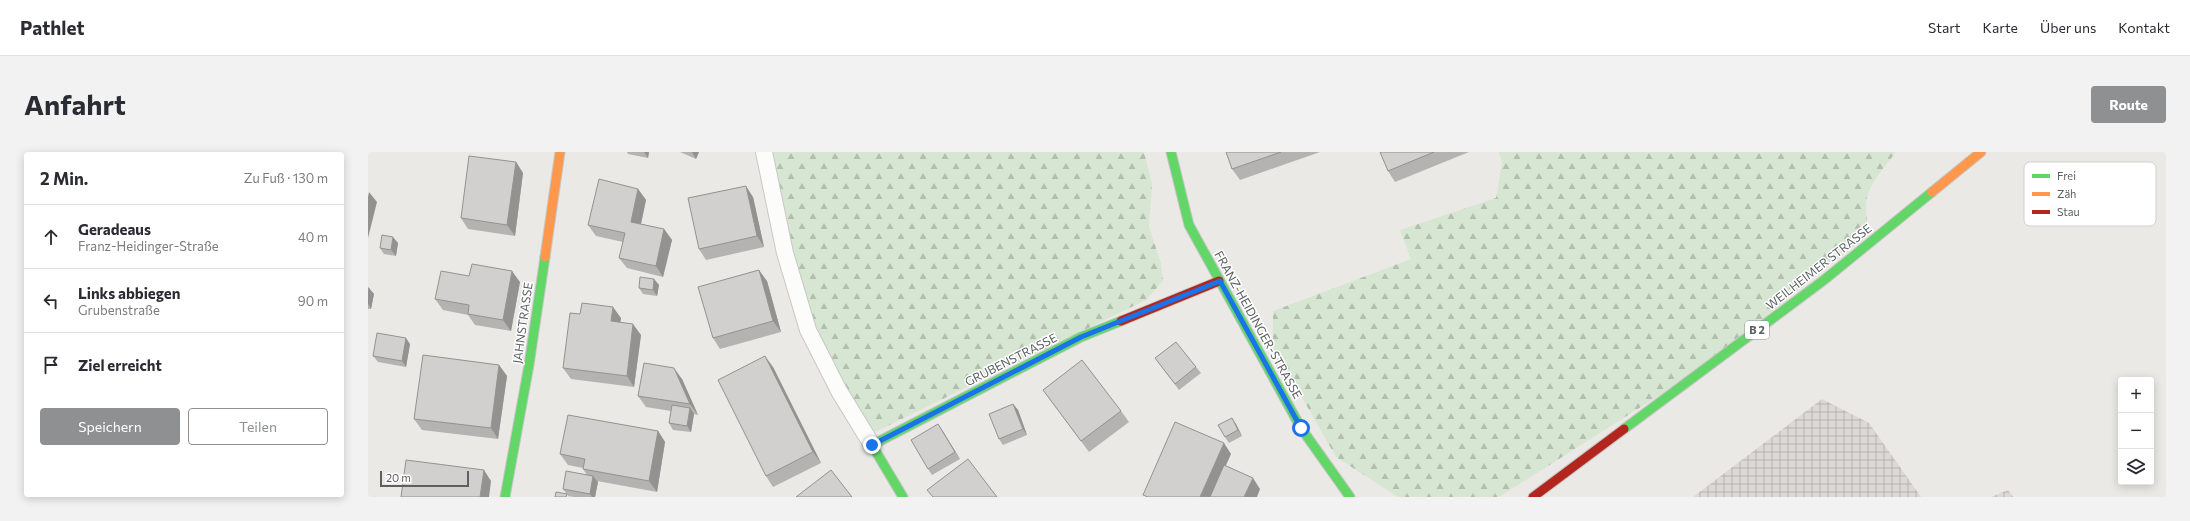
<!DOCTYPE html>
<html lang="de">
<head>
<meta charset="utf-8">
<style>
	body { margin:0; font-family:Commissioner,sans-serif; background:#f2f2f3; color:#2b2b33 }
	.controls { position:absolute; right:12px; bottom:12px; display:grid; overflow:hidden; border-radius:4px; box-shadow:0 2px 10px #0003 }
	.controls button { width:36px; height:36px; display:grid; place-items:center; padding:0; border:0; border-bottom:1px solid #e1e1e2; background:#fff; color:#2b2b33; font:20px sans-serif }
	.scale { position:absolute; left:12px; bottom:10px; width:89px; box-sizing:border-box; padding-left:4px; border:2px solid #5c6063; border-top:0; font-size:11px; line-height:14px; white-space:nowrap; color:#5c6063; -webkit-text-stroke:3px #fff; paint-order:stroke }
	.stop { position:absolute; width:12px; height:12px; margin:-9px; border:3px solid #1a73e8; border-radius:50%; background:#fff }
	.stop.end { background:#1a73e8; border-color:#fff; box-shadow:0 1px 4px #0008 }
	.list { margin:0; padding:0; list-style:none }
	h2 { display:flex; justify-content:space-between; align-items:center; height:52px; margin:0; padding:0 16px; font-size:17px }
	h2 small { font-size:13px; font-weight:400; color:#7c7c81 }
	.list li { display:grid; grid-template-columns:26px 1fr auto; gap:12px; align-items:center; box-sizing:border-box; height:64px; padding:0 16px; border-top:1px solid #e1e1e2 }
	.list b { display:block; font-size:15px; white-space:nowrap }
	.list p { margin:0; font-size:13px; white-space:nowrap; color:#7c7c81 }
	.list em { font-size:13px; font-style:normal; color:#7c7c81 }
	.actions { display:flex; gap:8px; padding:12px 16px }
	.actions a { flex:1; padding:9px 0; border:1px solid #8e9091; border-radius:4px; text-align:center; font-size:14px; color:#8e9091 }
	.actions .main { background:#8e9091; color:#fff }
	.icon { flex:none; width:22px; height:22px; fill:none; stroke:currentColor; stroke-width:2; stroke-linecap:round; stroke-linejoin:round }
	.map { position:relative; flex:none; width:1798px; height:345px; overflow:hidden; border-radius:4px }
	header { display:flex; align-items:center; gap:24px; box-sizing:border-box; height:56px; padding:0 20px; background:#fff; border-bottom:1px solid #e1e1e2 }
	header strong { font-size:19px }
	nav { display:flex; gap:22px; margin-inline-start:auto; font-size:14px }
	.intro { display:flex; align-items:center; justify-content:space-between; box-sizing:border-box; height:96px; padding:0 24px }
	h1 { margin:0; font-size:28px }
	.button { padding:10px 18px; border-radius:4px; background:#8e9091; color:#fff; font-size:14px; font-weight:700 }
	main { display:flex; gap:24px; padding:0 24px }
	aside { flex:1; background:#fff; border-radius:4px; box-shadow:0 2px 10px #0003 }
	.map>svg:first-child { display:block }
	.industrial { fill:url(#industrial-grid) }
	.forest { fill:url(#forest-firs) }
	.lines { fill:none; stroke-linecap:round; stroke-linejoin:round }
	.lane-casing { stroke:#c7c7c6; stroke-width:18 }
	.fast-casing { stroke:#c5c6c5; stroke-width:11 }
	.slow-casing { stroke:#c5c6c5; stroke-width:11 }
	.jam-casing { stroke:#c5c6c5; stroke-width:11 }
	.lane { stroke:#fcfcfb; stroke-width:16 }
	.fast { stroke:#63d668; stroke-width:9 }
	.slow { stroke:#ff974d; stroke-width:9 }
	.jam { stroke:#b3261e; stroke-width:9 }
	.wall { fill:#b5b3b2 }
	.shaded-wall { fill:#939291 }
	.building { fill:#d2d0cf; stroke:#939291 }
	.route { stroke:#1a73e8; stroke-width:5 }
	.labels { text-anchor:middle; stroke-width:3; stroke-linejoin:round; paint-order:stroke }
	.shield { fill:#fff; stroke:#8d9092; stroke-width:1 }
	.shield-label { font-size:11px; font-weight:bold; fill:#5c6063 }
	.street-label { font-size:12px; fill:#5c6063; stroke:#fff }
	.key { fill:#fff; stroke:#cecfd0; stroke-width:1 }
	.key-label { font-size:11px; fill:#5c6063 }
</style>
</head>
<body>
<header>
<strong>Pathlet</strong>
<nav><a>Start</a><a>Karte</a><a>Über uns</a><a>Kontakt</a></nav>
</header>
<div class="intro"><h1>Anfahrt</h1><a class="button">Route</a></div>
<main>
<aside>
<h2>2 Min.<small>Zu Fuß · 130 m</small></h2>
<ul class="list">
<li><svg class="icon" aria-label="ahead" viewBox="0 0 24 24"><path d="M12 20V5M6 11l6-6 6 6"/></svg><div><b>Geradeaus</b><p>Franz-Heidinger-Straße</p></div><em>40 m</em></li>
<li><svg class="icon" aria-label="left" viewBox="0 0 24 24"><path d="M17 20v-9H6M10 6l-5 5 5 5"/></svg><div><b>Links abbiegen</b><p>Grubenstraße</p></div><em>90 m</em></li>
<li><svg class="icon" aria-label="arrive" viewBox="0 0 24 24"><path d="M6 21V4h12l-3 4 3 4H6"/></svg><div><b>Ziel erreicht</b></div></li>
</ul>
<div class="actions"><a class="main">Speichern</a><a>Teilen</a></div>
</aside>
<div class="map">
<svg width="1798" height="345" viewBox="0 0 1798 345">
	<defs>
		<pattern id="industrial-grid" width="8" height="8" patternUnits="userSpaceOnUse"><rect width="8" height="8" fill="#dbd8d6"/><path d="M0 4h8M4 0v8" fill="none" stroke="#b5b3b1"/></pattern>
		<pattern id="forest-firs" width="22" height="20" patternUnits="userSpaceOnUse"><rect width="22" height="20" fill="#d7e6d2"/><path d="M5 1l3.5 6h-7zM16 11l3.5 6h-7z" fill="#b2beae"/></pattern>
	</defs>
	<rect width="100%" height="100%" fill="#ebe9e6"/>
	<g class="industrial">
		<polygon points="1454,247 1501,271 1553,345 1325,345"/>
		<polygon points="1640,338 1645,345 1623,345"/>
	</g>
	<g class="forest">
		<polygon points="402,0 776,0 784,32 781,75 793,111 795,129 778,148 507,280 492,269 442,172 417,80"/>
		<path d="M1131,0H1528C1517,15 1497,35 1498,55C1498,70 1502,70 1497,86L1328,220L1131,345H1030L968,305L905,195V159L1043,107L1032,78L1128,46L1134,11Z"/>
	</g>
	<g class="lines">
		<defs>
			<polyline id="lane" points="396,0 417,101 440,178 471,239 504,293"/>
			<g id="fast">
				<polyline points="803,0 821,73 933,276 982,345"/>
				<polyline points="1256,277 1456,128 1564,40"/>
				<polyline points="137,345 161,213 177,105"/>
				<polyline points="535,345 504,293 713,185 753,169"/>
			</g>
			<g id="slow">
				<polyline points="1564,40 1613,0"/>
				<polyline points="177,105 192,0"/>
			</g>
			<g id="jam">
				<polyline points="753,169 851,129"/>
				<polyline points="1165,345 1256,277"/>
			</g>
		</defs>
		<use href="#lane" class="lane-casing"/>
		<use href="#fast" class="fast-casing"/>
		<use href="#slow" class="slow-casing"/>
		<use href="#jam" class="jam-casing"/>
		<use href="#lane" class="lane"/>
		<use href="#fast" class="fast"/>
		<use href="#slow" class="slow"/>
		<use href="#jam" class="jam"/>
	</g>
	<g class="wall">
		<polygon points="259,0 281,0 280,6 260,2"/>
		<polygon points="312,0 331,0 328,7"/>
		<polygon points="858,0 952,0 872,28 864,17"/>
		<polygon points="1012,0 1101,0 1027,30 1020,19"/>
		<polygon points="148,10 155,21 147,84 100,77 93,66"/>
		<polygon points="270,37 278,48 273,72 296,77 304,88 295,125 259,116 251,106 255,90 228,84 220,73"/>
		<polygon points="385,45 396,95 338,108 331,97"/>
		<polygon points="30,91 28,104 16,102 12,96"/>
		<polygon points="101,124 152,130 143,179 107,173 100,163 75,158 67,147"/>
		<polygon points="286,127 291,133 289,144 275,142 271,136"/>
		<polygon points="399,129 413,180 352,197 345,186"/>
		<polygon points="0,136 6,142 3,157 0,157"/>
		<polygon points="212,162 253,166 252,170 273,183 266,235 203,227 195,216"/>
		<polygon points="42,192 38,215 10,210 5,204"/>
		<polygon points="787,206 828,215 833,221 811,238"/>
		<polygon points="131,213 139,224 130,287 54,278 46,267"/>
		<polygon points="405,215 453,311 405,335 398,324"/>
		<polygon points="314,227 330,263 326,262 323,280 305,278 301,271 303,259 278,255 270,244"/>
		<polygon points="675,238 753,259 761,270 721,300"/>
		<polygon points="645,252 650,258 659,283 635,293 631,287"/>
		<polygon points="868,272 874,284 861,291 857,285"/>
		<polygon points="574,278 592,307 564,323 560,317"/>
		<polygon points="290,279 297,290 289,340 229,329 230,330 227,345 206,345 200,344 201,345 195,337 219,323 215,317 215,316 200,313 192,302"/>
	</g>
	<g class="shaded-wall">
		<polygon points="276,0 281,0 280,6"/>
		<polygon points="324,0 331,0 328,7"/>
		<polygon points="148,10 155,21 147,84 139,73"/>
		<polygon points="378,34 385,45 396,95 389,84"/>
		<polygon points="270,37 278,48 271,81 263,70"/>
		<polygon points="1,40 9,50 0,86 0,45"/>
		<polygon points="296,77 304,88 295,125 288,114"/>
		<polygon points="25,85 30,91 28,104 23,98"/>
		<polygon points="391,118 399,129 413,180 405,169"/>
		<polygon points="144,119 152,130 143,179 135,168"/>
		<polygon points="286,127 291,133 289,144 285,138"/>
		<polygon points="1,136 6,142 3,157 0,152 0,145"/>
		<polygon points="245,155 253,166 251,180 243,169"/>
		<polygon points="265,172 273,183 266,235 259,224"/>
		<polygon points="38,186 42,192 38,215 34,209"/>
		<polygon points="397,204 405,215 453,311 445,300"/>
		<polygon points="131,213 139,224 130,287 123,276"/>
		<polygon points="306,216 314,227 330,263 322,252"/>
		<polygon points="645,252 650,258 659,283 655,277"/>
		<polygon points="322,256 326,262 323,280 319,274"/>
		<polygon points="864,266 868,272 874,284 870,278"/>
		<polygon points="570,272 574,278 592,307 587,300"/>
		<polygon points="290,279 297,290 289,340 281,329"/>
		<polygon points="856,291 863,302 844,345 832,345"/>
		<polygon points="116,318 123,329 121,345 112,345"/>
		<polygon points="225,324 230,330 227,345 224,345 222,342"/>
		<polygon points="885,326 892,337 889,345 876,345"/>
	</g>
	<g class="building">
		<polygon points="858,0 913,0 864,17"/>
		<polygon points="1012,0 1066,0 1020,19"/>
		<polygon points="101,4 148,10 139,73 93,66"/>
		<polygon points="231,27 270,37 263,70 296,77 288,114 251,106 257,81 220,73"/>
		<polygon points="378,34 389,84 331,97 320,46"/>
		<polygon points="14,83 25,85 23,98 12,96"/>
		<polygon points="104,112 144,119 135,168 100,162 101,153 67,147 73,119 101,124"/>
		<polygon points="391,118 405,169 345,186 330,135"/>
		<polygon points="272,125 286,127 285,138 271,136"/>
		<polygon points="0,136 1,136 0,145"/>
		<polygon points="214,151 245,155 243,169 265,172 259,224 195,216 202,161 212,162"/>
		<polygon points="9,181 38,186 34,209 5,204"/>
		<polygon points="808,190 828,215 807,232 787,206"/>
		<polygon points="55,203 131,213 123,276 46,267"/>
		<polygon points="397,204 445,300 398,324 350,228"/>
		<polygon points="714,208 753,259 713,289 675,238"/>
		<polygon points="276,211 306,216 322,252 270,244"/>
		<polygon points="645,252 655,277 631,287 621,262"/>
		<polygon points="304,253 322,256 319,274 301,271"/>
		<polygon points="200,263 290,279 281,329 215,317 217,307 192,302"/>
		<polygon points="864,266 870,278 857,285 850,273"/>
		<polygon points="807,270 856,291 832,345 780,345 775,343"/>
		<polygon points="570,272 587,300 560,317 543,288"/>
		<polygon points="600,307 629,345 565,345 559,338"/>
		<polygon points="38,308 116,318 112,345 33,345"/>
		<polygon points="856,313 885,326 876,345 842,345"/>
		<polygon points="463,318 484,345 428,345"/>
		<polygon points="198,319 225,324 222,342 195,337"/>
		<polygon points="188,340 199,342 198,345 187,345"/>
	</g>
	<g class="lines">
		<polyline class="route" points="504,293 713,185 852,129 933,276"/>
	</g>
	<g class="labels">
		<rect class="shield" x="1377" y="169" width="24" height="18" rx="3"/>
		<g class="shield-label">
			<text x="1389" y="182">B 2</text>
		</g>
		<g class="street-label">
			<text transform="translate(1451 115) rotate(-38)" y="4">WEILHEIMER STRASSE</text>
			<text transform="translate(155 171) rotate(-82)" y="4">JAHNSTRASSE</text>
			<text transform="translate(890 173) rotate(61)" y="4">FRANZ-HEIDINGER-STRASSE</text>
			<text transform="translate(643 208) rotate(-27)" y="4">GRUBENSTRASSE</text>
		</g>
	</g>
	<rect x="1656" y="10" width="132" height="64" rx="6" class="key"/>
	<rect x="1664" y="22" width="18" height="4" fill="#63d668"/>
	<rect x="1664" y="40" width="18" height="4" fill="#ff974d"/>
	<rect x="1664" y="58" width="18" height="4" fill="#b3261e"/>
	<g class="key-label">
		<text x="1689" y="28">Frei</text>
		<text x="1689" y="46">Zäh</text>
		<text x="1689" y="64">Stau</text>
	</g>
</svg>
<div class="controls">
<button>+</button>
<button>−</button>
<button><svg class="icon" aria-label="layers" viewBox="0 0 24 24"><path d="M12 4l9 5-9 5-9-5zM3 14l9 5 9-5"/></svg></button>
</div>
<div class="scale">20 m</div>
<div class="stop" style="left:933px;top:276px"></div>
<div class="stop end" style="left:504px;top:293px"></div>
</div>
</main>
</body>
</html>
